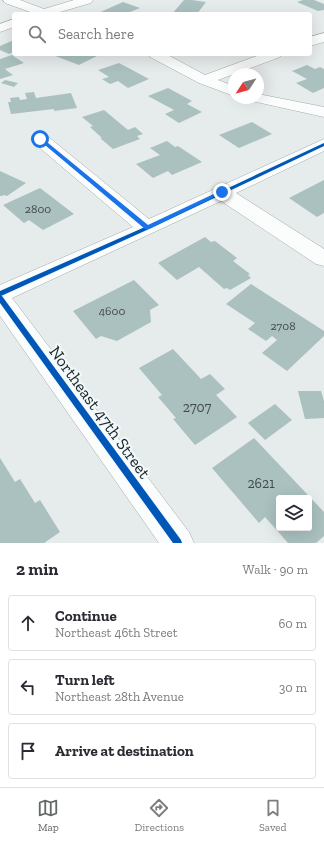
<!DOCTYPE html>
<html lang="en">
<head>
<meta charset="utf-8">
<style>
	body { margin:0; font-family:"Zilla Slab",serif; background:#f2f2f3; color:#2b2b33 }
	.controls { position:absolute; right:12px; bottom:12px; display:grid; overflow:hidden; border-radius:4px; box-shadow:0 4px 16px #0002 }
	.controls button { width:36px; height:36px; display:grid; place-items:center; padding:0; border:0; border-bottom:1px solid #e1e1e2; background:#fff; color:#2b2b33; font:20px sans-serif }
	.compass { position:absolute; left:228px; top:68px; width:36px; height:36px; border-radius:50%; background:#fff; box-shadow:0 4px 16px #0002; rotate:234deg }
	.stop { position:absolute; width:12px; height:12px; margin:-9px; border:3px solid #1a73e8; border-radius:50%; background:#fff }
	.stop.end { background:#1a73e8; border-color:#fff; box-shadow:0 1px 4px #0008 }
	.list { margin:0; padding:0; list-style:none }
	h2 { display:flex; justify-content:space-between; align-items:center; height:52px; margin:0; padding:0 16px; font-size:17px }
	h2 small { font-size:13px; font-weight:400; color:#7c7c81 }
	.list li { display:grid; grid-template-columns:26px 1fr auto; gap:12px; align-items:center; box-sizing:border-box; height:56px; margin:0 8px 8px; padding:0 8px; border:1px solid #e1e1e2; border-radius:4px }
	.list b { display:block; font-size:15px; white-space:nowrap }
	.list p { margin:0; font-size:13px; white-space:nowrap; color:#7c7c81 }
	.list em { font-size:13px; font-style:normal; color:#7c7c81 }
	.icon { flex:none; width:22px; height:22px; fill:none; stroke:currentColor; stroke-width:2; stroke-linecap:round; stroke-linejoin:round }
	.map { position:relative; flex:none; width:324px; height:543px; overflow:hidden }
	.search { position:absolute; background:#fff; box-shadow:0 4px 16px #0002; left:12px; right:12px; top:12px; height:44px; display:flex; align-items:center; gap:10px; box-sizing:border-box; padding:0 14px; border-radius:4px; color:#7c7c81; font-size:15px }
	.sheet { height:244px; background:#fff }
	nav { display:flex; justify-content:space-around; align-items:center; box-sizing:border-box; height:56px; border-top:1px solid #e1e1e2; background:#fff; font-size:11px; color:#7c7c81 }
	nav a { display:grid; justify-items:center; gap:2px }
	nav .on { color:#656869 }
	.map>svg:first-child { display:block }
	.building { fill:#aac1bf; fill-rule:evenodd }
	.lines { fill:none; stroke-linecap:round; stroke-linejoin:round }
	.street-casing { stroke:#a5a8a9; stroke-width:1 }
	.street { fill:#fbfcfc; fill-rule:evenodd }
	.cycleway-casing { stroke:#f0fafd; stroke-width:2 }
	.cycleway { fill:#0057b8; fill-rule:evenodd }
	.route { fill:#1a73e8 }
	.labels { text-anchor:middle; stroke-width:4; stroke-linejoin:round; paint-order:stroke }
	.number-label { font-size:12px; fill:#424a4a }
	.near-number-label { font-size:14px; fill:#424a4a }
	.near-street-label { font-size:17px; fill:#1f2223; stroke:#f0fafd }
</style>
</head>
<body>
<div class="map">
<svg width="324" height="543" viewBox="0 0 324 543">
	<rect width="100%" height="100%" fill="#e6ebec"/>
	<g class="building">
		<polygon points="184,0 192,0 206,2 197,14 172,14"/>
		<polygon points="303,0 314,0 324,4 324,10 318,11 297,2"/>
		<polygon points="123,2 140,8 125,14 96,14"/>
		<polygon points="14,40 14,52 9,54 0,50 0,46"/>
		<polygon points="50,54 101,54 79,65"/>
		<polygon points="12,55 24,63 5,69 13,75 0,79 0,59"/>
		<polygon points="119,63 149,79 128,88 118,81 110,84 102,79 109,77 98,70"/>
		<polygon points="307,65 315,69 320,67 324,69 324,88 313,93 296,83 307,79 292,71"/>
		<polygon points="5,80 18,83 14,87 1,83"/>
		<polygon points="168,88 192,101 187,104 202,112 179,123 165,114 174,110 148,96"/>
		<polygon points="34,92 36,98 71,93 77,108 54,111 54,109 11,114 8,102 11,102 10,98 19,97 20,100 27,99 25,93"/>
		<polygon points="104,110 128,130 135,127 143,134 137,136 140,139 113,149 100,138 102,138 90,127 93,126 82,117"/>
		<polygon points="252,122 272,134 239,148 219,135"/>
		<polygon points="167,141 175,147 178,146 202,162 172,175 168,171 153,178 136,164 160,155 150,148"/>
		<polygon points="0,171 26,183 7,196 4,195 2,196 0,196"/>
		<polygon points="324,180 324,213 317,217 289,198"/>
		<polygon points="40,188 74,214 43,230 29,220 24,223 3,205"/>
		<polygon points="205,237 211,242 215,241 237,258 233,261 250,274 248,275 251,278 230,290 227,288 224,289 199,267 177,280 158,263"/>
		<polygon points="134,280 159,305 150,310 151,322 117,341 101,336 96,339 73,311"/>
		<polygon points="251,284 324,331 324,336 287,371 262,353 277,340 272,336 266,341 248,329 255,323 226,304"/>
		<polygon points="173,349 201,379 210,374 225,389 216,395 237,417 195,445 173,419 176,418 158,397 162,395 139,368"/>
		<polygon points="298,391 321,391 324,401 324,418 305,419"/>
		<polygon points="275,404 292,420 265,440 248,423"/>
		<path d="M254,438L324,512V536L316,543H288L265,517L259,523L212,468ZM279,498H309V528H279Z"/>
		<polygon points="0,458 15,482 20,479 35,503 40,500 60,532 44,543 0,543"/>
	</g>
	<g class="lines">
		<defs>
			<g id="street">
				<polygon points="3,0 20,0 44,9 74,0 93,0 91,3 53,14 32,14 33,13 5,3"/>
				<polygon points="14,19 14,27 0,32 0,24"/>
				<polygon points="324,33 324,42 310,46 310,37"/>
				<polygon points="148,54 166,54 205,75 262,54 282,54 280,57 218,80 234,86 234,96 199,83 150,57"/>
				<polygon points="258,94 324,107 324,117 252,101 249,98 258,98"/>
				<polygon points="40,134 46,135 149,219 324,139 324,151 236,193 324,249 324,266 316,264 221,201 12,298 189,532 194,543 159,543 0,316 0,285 133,227 34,143 31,139 34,135"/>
			</g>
		</defs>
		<use href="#street" class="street-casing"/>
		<use href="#street" class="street"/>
		<defs>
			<polygon id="cycleway" points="324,143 324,146 149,229 1,296 2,296 181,540 182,543 173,543 0,303 0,291 145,227"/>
		</defs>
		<use href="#cycleway" class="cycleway-casing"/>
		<use href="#cycleway" class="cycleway"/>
	</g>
	<polygon class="route" points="39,138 42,138 148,225 220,191 225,192 149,229 145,229 39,140"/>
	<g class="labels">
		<g class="number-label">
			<text x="38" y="213">2800</text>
			<text x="112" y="315">4600</text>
			<text x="283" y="330">2708</text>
		</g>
		<g class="near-number-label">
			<text x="197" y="412">2707</text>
			<text x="261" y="488">2621</text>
		</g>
		<g class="near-street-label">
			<text transform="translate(100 412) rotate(54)" y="6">Northeast 47th Street</text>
		</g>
	</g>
</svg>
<div class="controls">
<button><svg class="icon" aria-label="layers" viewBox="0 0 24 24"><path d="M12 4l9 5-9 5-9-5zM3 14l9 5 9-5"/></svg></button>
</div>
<svg class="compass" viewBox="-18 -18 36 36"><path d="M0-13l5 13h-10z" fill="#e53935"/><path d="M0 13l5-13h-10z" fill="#7c7c81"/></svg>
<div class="stop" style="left:40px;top:139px"></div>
<div class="stop end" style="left:222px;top:192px"></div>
<div class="search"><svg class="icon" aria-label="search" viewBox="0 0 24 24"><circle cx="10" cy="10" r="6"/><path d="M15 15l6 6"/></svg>Search here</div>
</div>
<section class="sheet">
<h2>2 min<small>Walk · 90 m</small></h2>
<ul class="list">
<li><svg class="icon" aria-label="ahead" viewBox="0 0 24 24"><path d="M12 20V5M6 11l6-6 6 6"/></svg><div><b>Continue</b><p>Northeast 46th Street</p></div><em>60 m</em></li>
<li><svg class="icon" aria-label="left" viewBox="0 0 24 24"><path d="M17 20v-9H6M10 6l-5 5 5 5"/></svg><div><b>Turn left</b><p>Northeast 28th Avenue</p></div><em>30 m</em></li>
<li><svg class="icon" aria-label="arrive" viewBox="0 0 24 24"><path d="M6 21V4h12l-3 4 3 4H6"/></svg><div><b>Arrive at destination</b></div></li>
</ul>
</section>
<nav>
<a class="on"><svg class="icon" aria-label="map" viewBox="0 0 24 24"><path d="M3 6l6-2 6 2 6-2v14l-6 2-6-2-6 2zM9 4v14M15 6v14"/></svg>Map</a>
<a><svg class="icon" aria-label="directions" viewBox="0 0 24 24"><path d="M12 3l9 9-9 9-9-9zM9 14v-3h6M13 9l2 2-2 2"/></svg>Directions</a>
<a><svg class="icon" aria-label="saved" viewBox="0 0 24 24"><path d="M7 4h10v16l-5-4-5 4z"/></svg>Saved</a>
</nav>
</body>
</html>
